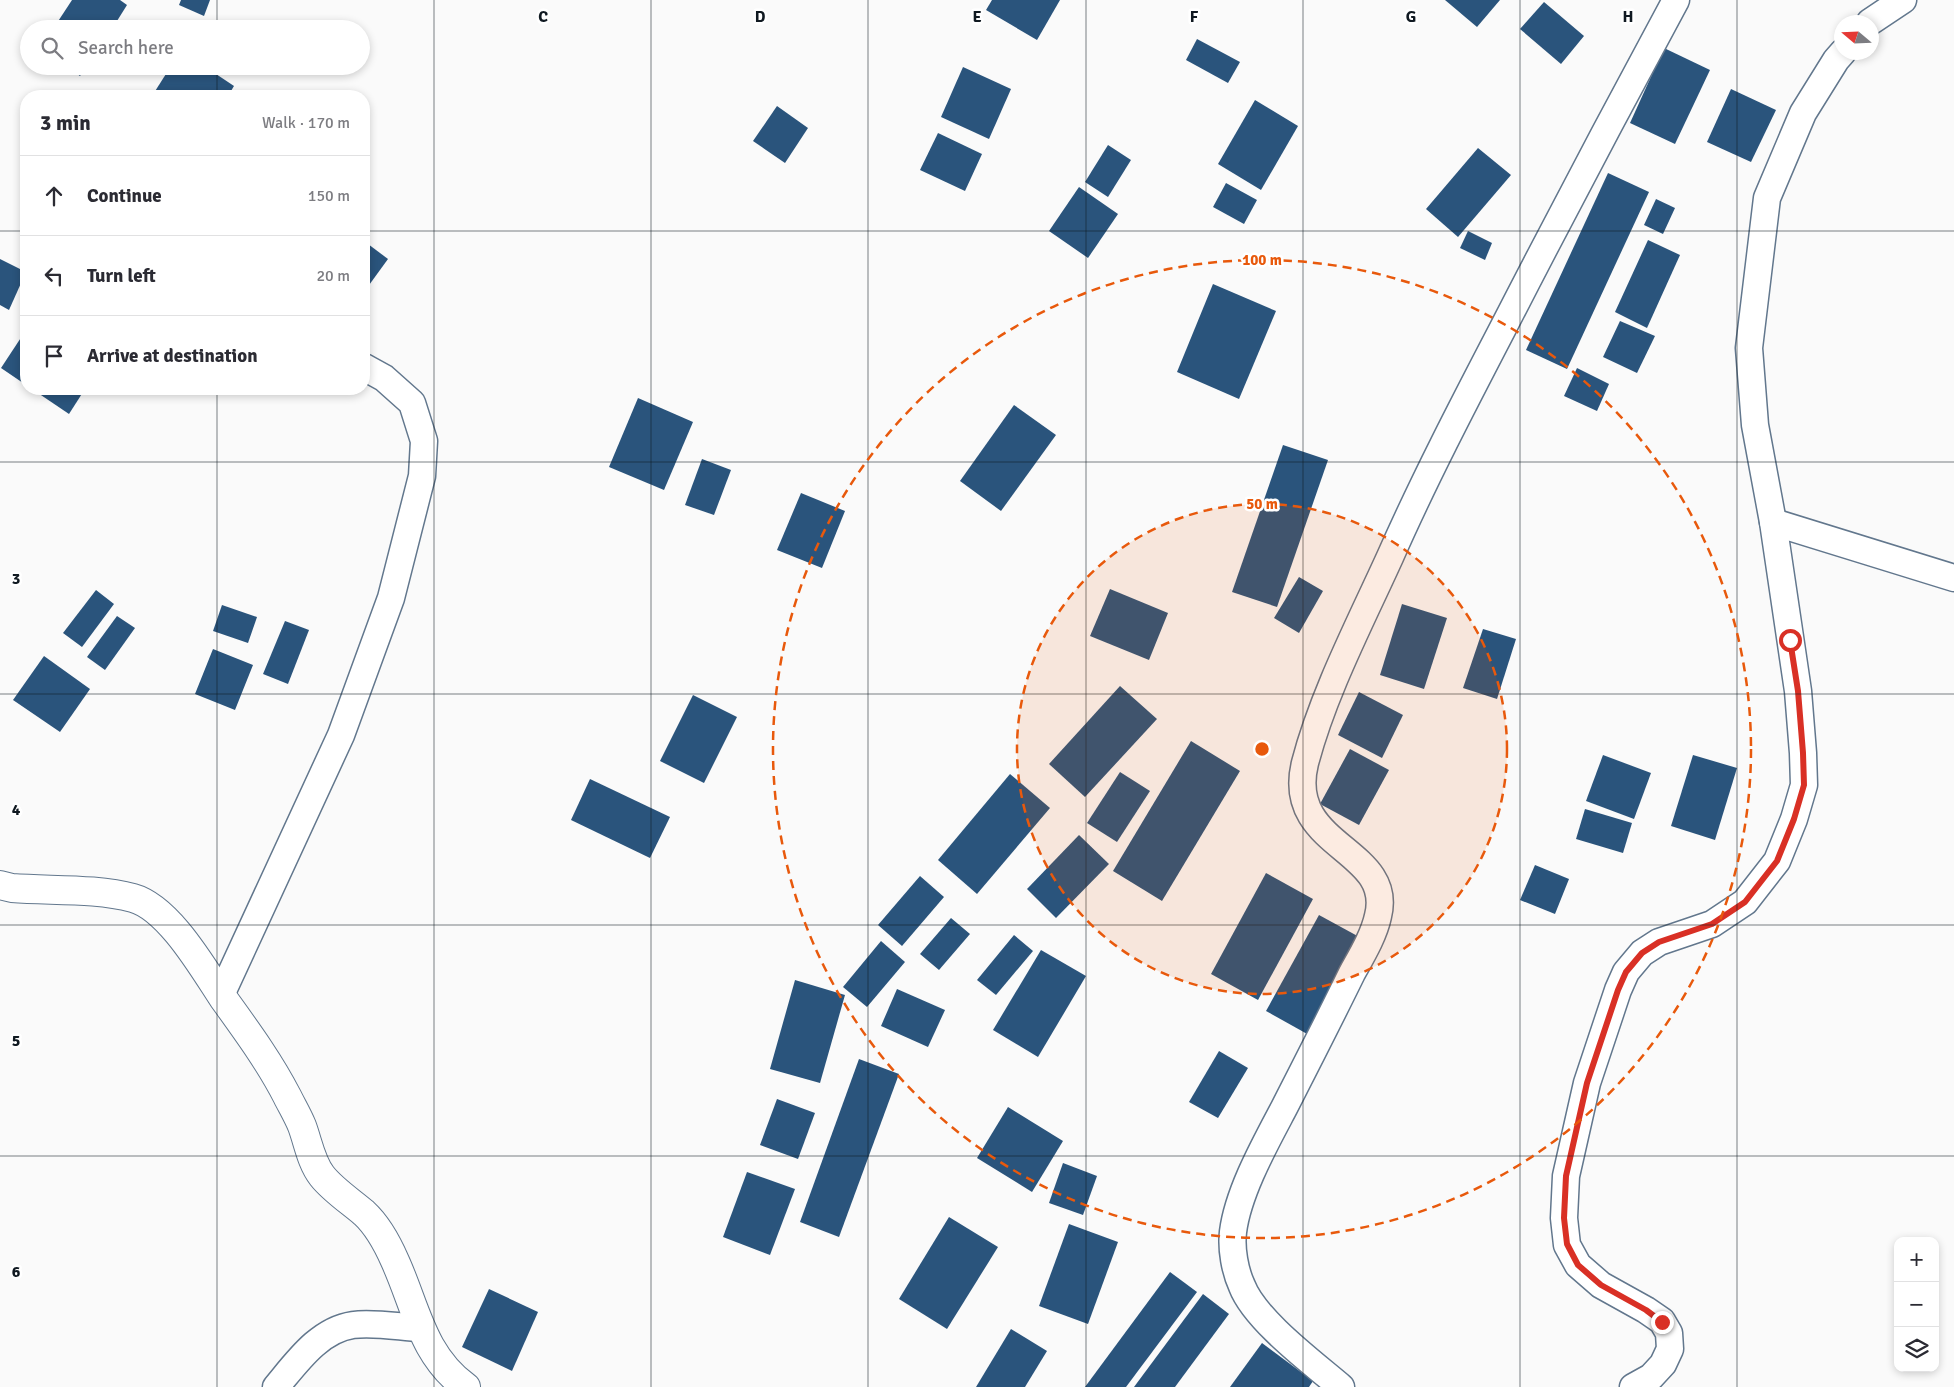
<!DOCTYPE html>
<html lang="en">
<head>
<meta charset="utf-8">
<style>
	body { margin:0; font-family:Signika,sans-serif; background:#f2f2f3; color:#2b2b33 }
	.controls { position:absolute; right:15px; bottom:15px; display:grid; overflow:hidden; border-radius:10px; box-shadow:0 2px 8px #0003 }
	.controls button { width:45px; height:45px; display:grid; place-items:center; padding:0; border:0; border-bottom:1px solid #e1e1e2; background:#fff; color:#2b2b33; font:25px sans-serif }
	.compass { position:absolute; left:1834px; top:15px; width:45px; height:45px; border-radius:50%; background:#fff; box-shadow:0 2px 8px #0003; rotate:289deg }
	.stop { position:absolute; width:15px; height:15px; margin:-11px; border:4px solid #d93025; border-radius:50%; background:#fff }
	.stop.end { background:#d93025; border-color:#fff; box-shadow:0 1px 5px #0008 }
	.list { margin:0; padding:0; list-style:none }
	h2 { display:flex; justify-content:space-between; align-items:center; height:65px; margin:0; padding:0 20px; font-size:21px }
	h2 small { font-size:16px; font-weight:400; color:#7c7c81 }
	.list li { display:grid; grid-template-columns:32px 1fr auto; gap:15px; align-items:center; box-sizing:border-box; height:80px; padding:0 20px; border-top:1px solid #e1e1e2 }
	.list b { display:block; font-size:19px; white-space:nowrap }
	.list em { font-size:16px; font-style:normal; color:#7c7c81 }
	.icon { flex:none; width:28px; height:28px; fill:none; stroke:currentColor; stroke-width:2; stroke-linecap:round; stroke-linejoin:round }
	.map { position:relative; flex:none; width:1954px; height:1387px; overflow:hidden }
	.search { position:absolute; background:#fff; box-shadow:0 2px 8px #0003; left:20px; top:20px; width:350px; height:55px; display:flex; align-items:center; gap:12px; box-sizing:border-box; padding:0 18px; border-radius:28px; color:#7c7c81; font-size:19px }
	.panel { position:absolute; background:#fff; box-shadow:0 2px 8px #0003; left:20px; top:90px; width:350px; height:305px; border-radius:20px }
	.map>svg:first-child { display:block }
	.building { fill:#2a547c }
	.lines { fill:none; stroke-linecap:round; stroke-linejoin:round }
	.street-casing { stroke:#62778d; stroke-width:29 }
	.secondary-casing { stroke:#62778d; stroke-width:30 }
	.street { stroke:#fff; stroke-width:26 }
	.secondary { stroke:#fff; stroke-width:28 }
	.route { stroke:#d93025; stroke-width:6 }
	.grid { fill:none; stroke:#101921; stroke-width:1; stroke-opacity:0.55 }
	.ring { fill:none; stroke:#e8590c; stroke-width:2.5; stroke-dasharray:9 6 }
	.grid-label { font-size:16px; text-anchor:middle; font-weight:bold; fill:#101921; stroke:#fff; stroke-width:5; stroke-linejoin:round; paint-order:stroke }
	.centre { fill:#e8590c; stroke:#fff; stroke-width:2.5 }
	.ring-label { font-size:15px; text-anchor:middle; font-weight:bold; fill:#e8590c; stroke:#fff; stroke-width:5; stroke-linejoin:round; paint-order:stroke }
</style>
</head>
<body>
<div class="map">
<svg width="1954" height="1387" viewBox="0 0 1954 1387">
	<rect width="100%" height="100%" fill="#fafafa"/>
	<g class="building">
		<polygon points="72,0 120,0 127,5 112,29 53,29"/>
		<polygon points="181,0 210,0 204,16 179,5"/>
		<polygon points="992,0 1060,0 1037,40 986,10"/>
		<polygon points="1445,0 1500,0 1477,27"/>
		<polygon points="1544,2 1584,36 1561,64 1520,29"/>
		<polygon points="1197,39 1240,62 1228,83 1186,60"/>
		<polygon points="1664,48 1710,70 1675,144 1630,123"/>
		<polygon points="66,66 87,66 80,76"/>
		<polygon points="171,66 204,66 234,86 228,96 152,96"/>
		<polygon points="963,67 1011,89 989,139 941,117"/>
		<polygon points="1731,89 1776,110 1751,162 1707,142"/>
		<polygon points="1255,100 1298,126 1261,190 1218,164"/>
		<polygon points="777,106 808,128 785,163 753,141"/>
		<polygon points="938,133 982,154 965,191 920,170"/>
		<polygon points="1108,145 1131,160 1108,197 1085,182"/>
		<polygon points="1478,148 1511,175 1458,237 1426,209"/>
		<polygon points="1608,173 1649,192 1567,369 1526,350"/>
		<polygon points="1226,183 1257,200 1244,224 1213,207"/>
		<polygon points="1079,187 1118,214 1088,258 1049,231"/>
		<polygon points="1656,199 1675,208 1663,234 1644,225"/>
		<polygon points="1468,231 1492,243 1485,260 1460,248"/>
		<polygon points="1648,240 1680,255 1647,328 1615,312"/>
		<polygon points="364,241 388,259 364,292"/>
		<polygon points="0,259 26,272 9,310 0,305"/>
		<polygon points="1213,284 1276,311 1239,399 1177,372"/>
		<polygon points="1620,321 1655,336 1637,373 1603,357"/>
		<polygon points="26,330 26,385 1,368"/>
		<polygon points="1577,368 1609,384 1597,411 1564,396"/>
		<polygon points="32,389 85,389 69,414"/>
		<polygon points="638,398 693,422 664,490 609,467"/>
		<polygon points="1014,405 1056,435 1001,511 960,481"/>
		<polygon points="1283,445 1328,460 1277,607 1232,592"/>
		<polygon points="702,459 731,470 714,515 685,505"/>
		<polygon points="801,493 845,511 822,568 777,550"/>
		<polygon points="1299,577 1323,591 1299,633 1274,618"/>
		<polygon points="1110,589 1168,613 1149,660 1090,636"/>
		<polygon points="96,590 114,604 82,647 63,633"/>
		<polygon points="1402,604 1447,618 1424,689 1380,675"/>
		<polygon points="222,605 257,617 248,643 213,631"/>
		<polygon points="117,616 135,628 105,670 87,657"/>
		<polygon points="285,621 309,630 288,684 263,674"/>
		<polygon points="1483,629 1516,639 1497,699 1463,688"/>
		<polygon points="213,649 253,665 235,710 195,694"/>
		<polygon points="44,656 90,689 60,732 13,700"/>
		<polygon points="1120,686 1157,719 1085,797 1049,764"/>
		<polygon points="1359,692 1403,715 1382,758 1338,735"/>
		<polygon points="693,695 737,717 704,783 660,761"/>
		<polygon points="1191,741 1240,771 1162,901 1113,871"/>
		<polygon points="1350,749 1389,770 1359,825 1320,804"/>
		<polygon points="1603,755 1651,773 1634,819 1586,801"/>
		<polygon points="1693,755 1737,768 1715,840 1671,826"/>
		<polygon points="1120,772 1150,791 1117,842 1087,823"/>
		<polygon points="1010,774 1050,808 977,894 938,860"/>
		<polygon points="590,779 670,817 650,858 571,820"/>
		<polygon points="1585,809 1632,823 1623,853 1576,839"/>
		<polygon points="1079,835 1109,864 1056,918 1027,889"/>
		<polygon points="1535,865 1569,879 1555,914 1520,900"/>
		<polygon points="1266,873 1313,899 1258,1000 1211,974"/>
		<polygon points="920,876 944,897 902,946 878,925"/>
		<polygon points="1319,915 1363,939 1309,1035 1266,1011"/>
		<polygon points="951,918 970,934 939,970 920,954"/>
		<polygon points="1014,935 1033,951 996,995 977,980"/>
		<polygon points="881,941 905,962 867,1007 843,987"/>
		<polygon points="1041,950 1086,976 1038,1057 993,1030"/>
		<polygon points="795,980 845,995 820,1083 770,1069"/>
		<polygon points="897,989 945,1010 928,1047 881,1026"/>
		<polygon points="1219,1051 1248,1068 1218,1118 1189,1102"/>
		<polygon points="859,1059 899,1074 839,1237 800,1222"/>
		<polygon points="777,1099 815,1113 798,1159 760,1145"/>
		<polygon points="1008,1107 1063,1141 1032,1192 977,1158"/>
		<polygon points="1063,1163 1097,1176 1083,1215 1049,1203"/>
		<polygon points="747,1172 795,1189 770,1255 723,1237"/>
		<polygon points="949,1217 998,1247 947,1329 899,1299"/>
		<polygon points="1069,1224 1118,1242 1088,1324 1039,1306"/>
		<polygon points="1170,1272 1197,1292 1126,1387 1085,1387"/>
		<polygon points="489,1289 538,1312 512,1371 462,1347"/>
		<polygon points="1203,1294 1229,1314 1175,1387 1134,1387"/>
		<polygon points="1011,1329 1047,1351 1025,1387 976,1387"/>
		<polygon points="1262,1343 1313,1381 1309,1387 1230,1387"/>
	</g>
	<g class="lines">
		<defs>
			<g id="street">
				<polyline points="1870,22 1903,0"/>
				<polyline points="1773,522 1954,578"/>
				<polyline points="221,995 341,735 391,598 422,476 424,441 412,403 384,378 364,367"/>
				<path d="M276,1387C297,1362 319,1330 353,1325C373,1322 400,1327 420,1328"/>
				<path d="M1341,1387C1313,1363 1255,1320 1242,1286C1235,1271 1231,1249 1233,1232C1238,1192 1265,1144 1284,1108C1307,1063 1330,1018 1352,973C1362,955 1374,935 1378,916C1395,848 1284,848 1305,763C1323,694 1360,623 1390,557C1424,480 1463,405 1502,330C1559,219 1617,109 1676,0"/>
				<polyline points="1633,1387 1651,1377 1663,1364 1670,1349 1669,1333 1662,1321 1646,1310 1601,1285 1578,1265 1567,1245 1564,1218 1566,1176 1587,1083 1618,990 1626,972 1642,953 1659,942 1712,924 1745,902 1777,861 1794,819 1804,785 1803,753 1798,691 1773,522 1755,425 1749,348 1767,198 1803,113 1836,60 1843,52"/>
			</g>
			<path id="secondary" d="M0,885L12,888C51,891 96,888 133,898C169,908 203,968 223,998C246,1030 269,1061 287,1096C292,1106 298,1116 302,1126C308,1142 311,1162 322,1176C333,1190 350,1201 364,1213C377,1225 388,1245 395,1261C416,1307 422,1355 466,1387"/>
		</defs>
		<use href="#street" class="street-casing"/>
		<use href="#secondary" class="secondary-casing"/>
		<use href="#street" class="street"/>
		<use href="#secondary" class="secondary"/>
	</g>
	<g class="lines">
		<polyline class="route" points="1662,1322 1646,1310 1601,1285 1578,1265 1567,1244 1564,1218 1566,1176 1587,1083 1618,990 1626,972 1642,953 1659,942 1712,924 1745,902 1777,861 1794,819 1804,785 1803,753 1798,691 1790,640"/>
	</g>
	<path class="grid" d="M217,0V29M434,0V1387M651,0V1387M868,0V1387M1086,0V1387M1303,0V1387M1520,0V1387M1737,0V1387M217,66V96M0,231H26M364,231H1954M217,389V1387M0,462H1954M0,694H1954M0,925H1954M0,1156H1954"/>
	<circle cx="1262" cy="749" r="245" fill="#e8590c" fill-opacity=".12"/>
	<g class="ring">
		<circle cx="1262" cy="749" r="245"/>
		<circle cx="1262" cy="749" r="489"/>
	</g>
	<g class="grid-label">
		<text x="543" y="22">C</text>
		<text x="760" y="22">D</text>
		<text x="977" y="22">E</text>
		<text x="1194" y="22">F</text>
		<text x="1411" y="22">G</text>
		<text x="1628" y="22">H</text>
		<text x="16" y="584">3</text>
		<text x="16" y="815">4</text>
		<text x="16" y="1046">5</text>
		<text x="16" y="1277">6</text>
	</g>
	<circle cx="1262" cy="749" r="8" class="centre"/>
	<g class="ring-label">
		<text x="1262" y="265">100 m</text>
		<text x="1262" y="509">50 m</text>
	</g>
</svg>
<div class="controls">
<button>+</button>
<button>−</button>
<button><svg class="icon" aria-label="layers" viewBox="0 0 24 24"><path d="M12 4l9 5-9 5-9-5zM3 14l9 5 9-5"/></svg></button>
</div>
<svg class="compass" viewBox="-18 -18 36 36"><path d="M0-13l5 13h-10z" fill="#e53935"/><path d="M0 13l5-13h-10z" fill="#7c7c81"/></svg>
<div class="stop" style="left:1790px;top:640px"></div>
<div class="stop end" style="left:1662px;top:1322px"></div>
<div class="search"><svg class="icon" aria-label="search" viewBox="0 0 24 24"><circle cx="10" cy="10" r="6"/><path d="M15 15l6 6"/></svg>Search here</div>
<section class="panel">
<h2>3 min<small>Walk · 170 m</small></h2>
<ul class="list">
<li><svg class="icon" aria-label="ahead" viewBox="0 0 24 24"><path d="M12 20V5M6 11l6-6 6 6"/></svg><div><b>Continue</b></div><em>150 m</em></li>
<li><svg class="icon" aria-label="left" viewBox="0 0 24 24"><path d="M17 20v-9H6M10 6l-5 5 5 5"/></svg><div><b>Turn left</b></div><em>20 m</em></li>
<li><svg class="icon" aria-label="arrive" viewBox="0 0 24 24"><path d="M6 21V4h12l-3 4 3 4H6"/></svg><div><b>Arrive at destination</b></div></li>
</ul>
</section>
</div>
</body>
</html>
